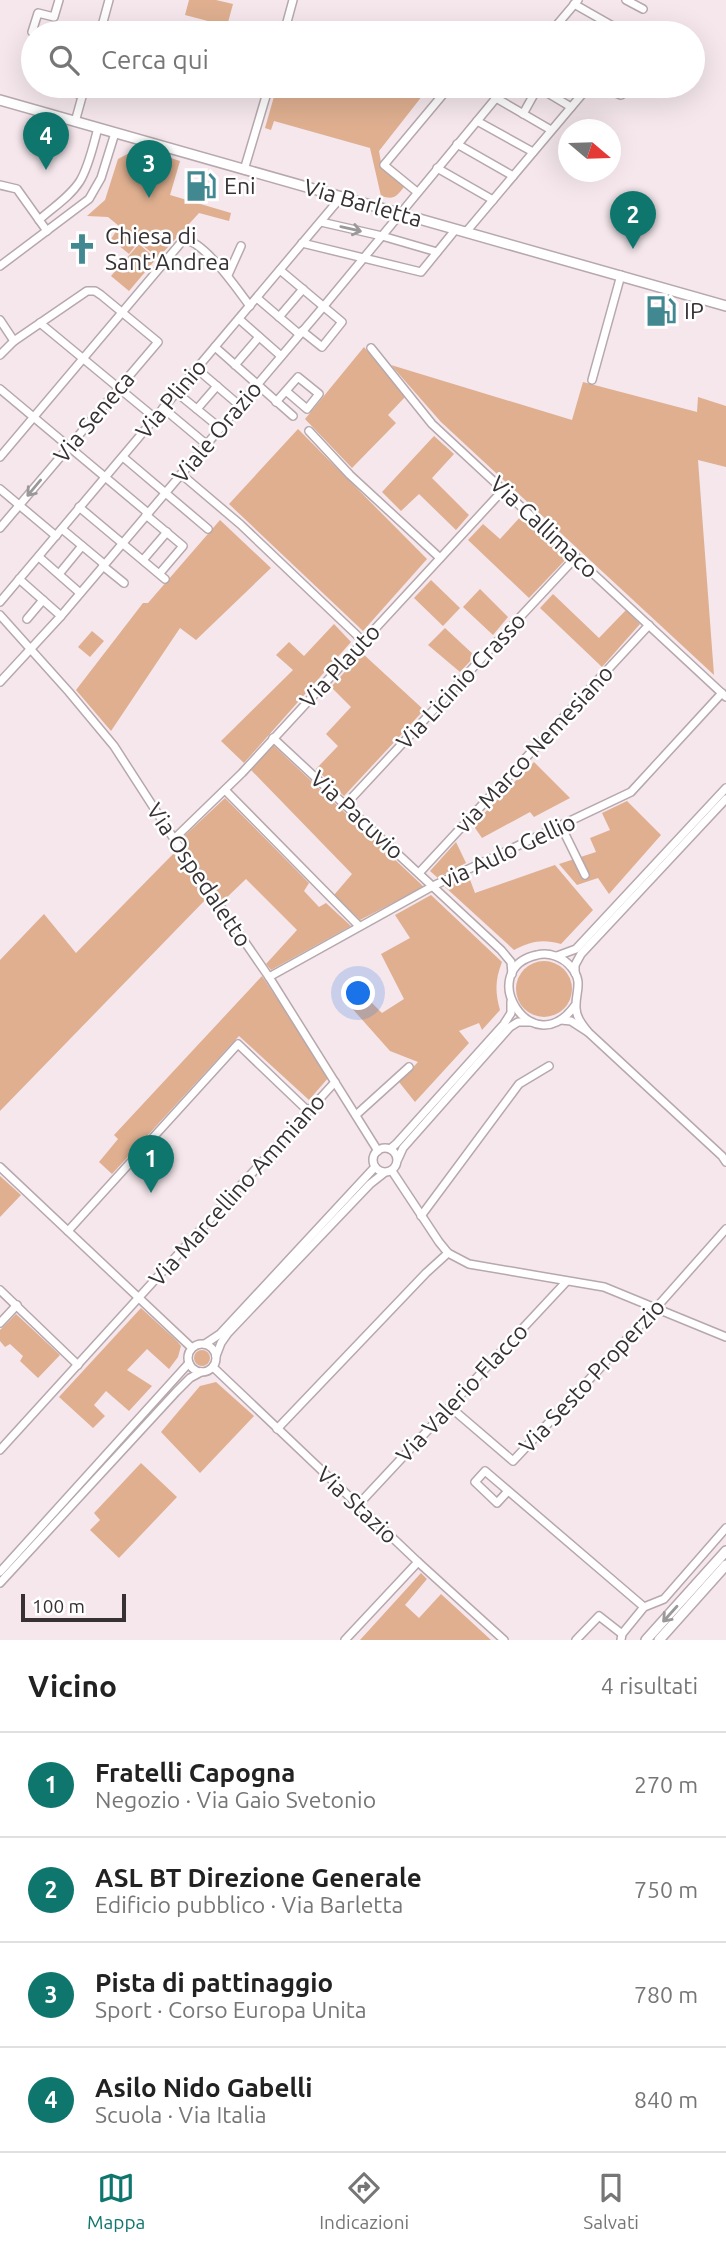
<!DOCTYPE html>
<html lang="it">
<head>
<meta charset="utf-8">
<style>
	body { margin:0; font-family:Ubuntu,sans-serif; background:#f2f2f2; color:#222 }
	.compass { position:absolute; left:558px; top:119px; width:63px; height:63px; border-radius:50%; background:#fff; box-shadow:0 7px 28px #0002; rotate:109deg }
	.scale { position:absolute; left:21px; bottom:18px; width:105px; box-sizing:border-box; padding-left:7px; border:4px solid #373133; border-top:0; font-size:19px; line-height:24px; white-space:nowrap; color:#373133; -webkit-text-stroke:5px #fff; paint-order:stroke }
	.you { position:absolute; left:359px; top:994px; width:24px; height:24px; margin:-18px; border:5px solid #fff; border-radius:50%; background:#1a73e8; box-shadow:0 0 0 10px #1a73e833 }
	.badge { display:grid; place-items:center; width:46px; height:46px; border-radius:50%; background:#0f766e; color:#fff; font-size:23px; font-weight:700 }
	.pin { position:absolute; translate:-50% -58px; filter:drop-shadow(0 2px 4px #0008) }
	.pin::after { content:''; position:absolute; top:37px; width:24px; height:21px; background:inherit; clip-path:polygon(0 0,100% 0,50% 100%) }
	.list { margin:0; padding:0; list-style:none }
	h2 { display:flex; justify-content:space-between; align-items:center; height:91px; margin:0; padding:0 28px; font-size:30px }
	h2 small { font-size:23px; font-weight:400; color:#767676 }
	.list li { display:grid; grid-template-columns:46px 1fr auto; gap:21px; align-items:center; box-sizing:border-box; height:105px; padding:0 28px; border-top:2px solid #e0e0e0 }
	.list b { display:block; font-size:26px; white-space:nowrap }
	.list p { margin:0; font-size:23px; white-space:nowrap; color:#767676 }
	.list em { font-size:23px; font-style:normal; color:#767676 }
	.icon { flex:none; width:38px; height:38px; fill:none; stroke:currentColor; stroke-width:2; stroke-linecap:round; stroke-linejoin:round }
	.map { position:relative; flex:none; width:726px; height:1640px; overflow:hidden }
	.search { position:absolute; background:#fff; box-shadow:0 7px 28px #0002; left:21px; right:21px; top:21px; height:77px; display:flex; align-items:center; gap:18px; box-sizing:border-box; padding:0 24px; border-radius:38px; color:#767676; font-size:26px }
	.sheet { height:511px; background:#fff }
	nav { display:flex; justify-content:space-around; align-items:center; box-sizing:border-box; height:98px; border-top:2px solid #e0e0e0; background:#fff; font-size:19px; color:#767676 }
	nav a { display:grid; justify-items:center; gap:4px }
	nav .on { color:#0f766e }
	.map>svg:first-child { display:block }
	.green { fill:#dfaf90 }
	.lines { fill:none; stroke-linecap:round; stroke-linejoin:round }
	.minor-casing { stroke:#b6a8ad; stroke-width:10 }
	.major-casing { stroke:#b6a8ad; stroke-width:12 }
	.minor { stroke:#fff; stroke-width:7 }
	.major { stroke:#fff; stroke-width:9 }
	.oneway { stroke:#9b9899 }
	.labels { text-anchor:middle; stroke-width:5; stroke-linejoin:round; paint-order:stroke }
	.poi-label { font-size:23px; fill:#373133; stroke:#fff; text-anchor:start }
	.street-label { font-size:23px; fill:#373133; stroke:#fff }
</style>
</head>
<body>
<div class="map">
<svg width="726" height="1640" viewBox="0 0 726 1640">
	<rect width="100%" height="100%" fill="#f5e7ec"/>
	<g class="green">
		<polygon points="189,0 216,0 233,4 227,26 185,15"/>
		<polygon points="295,22 340,33 292,33"/>
		<path d="M277,86H430L379,151L382,168L404,187C396,197 394,200 381,196L370,148L274,121L271,130L265,128Z"/>
		<polygon points="139,148 180,161 170,195 231,213 229,221 199,213 158,258 108,217 87,216 105,200 118,159"/>
		<polygon points="117,230 136,245 129,254 111,239"/>
		<polygon points="139,244 156,259 129,291 111,276"/>
		<polygon points="364,347 405,397 388,415 396,423 352,468 305,419"/>
		<polygon points="391,365 572,420 583,382 697,412 698,397 726,406 726,467 698,460 714,675 441,422"/>
		<polygon points="298,429 427,559 363,631 229,504"/>
		<polygon points="434,436 454,454 432,478 469,515 456,530 419,494 401,511 382,492"/>
		<polygon points="523,514 568,557 529,598 468,540 483,524 500,539"/>
		<polygon points="220,520 271,568 196,640 180,628 111,731 76,690 143,603 148,603"/>
		<polygon points="431,580 460,608 443,626 414,598"/>
		<polygon points="480,589 508,617 493,635 463,607"/>
		<polygon points="553,594 599,638 626,610 640,624 602,667 540,608"/>
		<polygon points="334,624 351,642 244,763 221,741 293,670 276,655 289,642 304,656"/>
		<polygon points="445,628 475,656 460,672 428,645"/>
		<polygon points="92,631 104,641 90,657 78,647"/>
		<polygon points="362,653 424,710 344,796 316,769 338,746 326,734 351,707 331,687"/>
		<polygon points="273,745 424,887 360,920 334,895 352,874 250,769"/>
		<polygon points="534,762 570,798 534,817 530,812 482,838 473,825"/>
		<polygon points="225,798 309,883 304,891 319,907 326,903 351,926 271,970 266,964 297,930 246,879 222,902 180,840"/>
		<polygon points="627,801 661,835 609,894 598,878 577,885 559,864 596,852 590,838 610,830 602,813"/>
		<polygon points="456,842 466,863 438,878 430,871"/>
		<polygon points="174,853 208,897 0,1111 0,960 44,914 76,953"/>
		<path d="M555,865L593,910L561,944C543,939 531,941 514,950L445,887L469,877L475,893Z"/>
		<path d="M431,895L502,962C495,980 495,992 500,1010L482,1030L479,1023L459,1031L469,1043L415,1102L399,1082L418,1062L390,1051L350,1006L370,1001L382,1013L404,999L381,954L410,938L395,915Z"/>
		<circle cx="544" cy="989" r="28"/>
		<polygon points="262,976 329,1077 309,1100 239,1036 112,1174 99,1162 118,1139 114,1135"/>
		<polygon points="0,1176 21,1195 0,1217"/>
		<polygon points="141,1308 177,1341 181,1346 178,1357 169,1369 147,1349 127,1370 152,1386 129,1411 106,1391 94,1405 105,1416 93,1428 59,1397"/>
		<polygon points="16,1314 60,1355 38,1378 20,1361 23,1356 10,1344 5,1347 0,1341 0,1330"/>
		<circle cx="202" cy="1358" r="8"/>
		<polygon points="216,1382 254,1416 200,1473 161,1432 200,1386"/>
		<polygon points="141,1463 177,1497 119,1558 90,1530 100,1520 94,1513"/>
		<polygon points="421,1573 427,1579 405,1605 419,1618 441,1594 491,1640 360,1640"/>
	</g>
	<g class="lines">
		<defs>
			<g id="minor">
				<polyline points="626,0 643,9"/>
				<polyline points="574,4 625,33"/>
				<polyline points="555,27 566,33"/>
				<polyline points="32,32 38,13 54,17 59,0"/>
				<polyline points="100,33 109,0"/>
				<polyline points="284,33 293,0"/>
				<polyline points="550,33 578,0"/>
				<polyline points="49,86 82,95"/>
				<polyline points="536,86 571,107"/>
				<polyline points="599,86 621,95"/>
				<polyline points="496,98 551,130"/>
				<polyline points="523,114 538,87"/>
				<polyline points="477,121 533,152"/>
				<polyline points="75,122 85,86"/>
				<polyline points="457,144 513,176"/>
				<polyline points="437,168 493,200"/>
				<polyline points="244,170 269,86"/>
				<polyline points="0,185 17,189 47,231"/>
				<polyline points="417,192 384,165 450,86"/>
				<path d="M39,220C52,208 70,197 80,181C89,166 93,146 98,128"/>
				<polyline points="321,222 382,236 437,252"/>
				<polyline points="466,232 589,86"/>
				<polyline points="302,243 421,272 456,229"/>
				<polyline points="0,266 89,199 101,178 115,133"/>
				<polyline points="280,270 342,322 322,347 302,331"/>
				<polyline points="228,275 241,246"/>
				<polyline points="257,298 299,334"/>
				<polyline points="279,317 303,289"/>
				<polyline points="239,319 281,356"/>
				<polyline points="0,320 14,341"/>
				<polyline points="40,323 155,418"/>
				<polyline points="215,347 293,416"/>
				<polyline points="371,348 432,424 726,697"/>
				<polyline points="0,355 14,341 87,291 95,291 101,295 158,342 0,528"/>
				<polyline points="235,365 259,337"/>
				<polyline points="197,369 239,405"/>
				<polyline points="592,380 621,275"/>
				<polyline points="0,389 148,513"/>
				<polyline points="182,397 220,428"/>
				<polyline points="276,402 298,377 319,394 307,409 286,391"/>
				<polyline points="163,408 206,444"/>
				<polyline points="197,409 217,386"/>
				<polyline points="309,431 350,475 440,558"/>
				<path d="M0,457L184,239C206,243 236,288 250,306"/>
				<polyline points="123,457 208,529"/>
				<polyline points="181,474 240,524 363,641"/>
				<polyline points="0,489 56,536"/>
				<polyline points="79,507 165,579"/>
				<polyline points="146,515 183,546 160,573"/>
				<polyline points="62,529 104,564"/>
				<polyline points="39,557 80,593"/>
				<polyline points="143,560 167,532"/>
				<polyline points="103,566 124,583"/>
				<polyline points="59,574 82,546"/>
				<polyline points="19,579 61,616"/>
				<polyline points="0,602 342,196"/>
				<polyline points="0,615 69,692 114,746 174,839 269,977 378,1151"/>
				<polyline points="27,619 43,600"/>
				<polyline points="0,682 61,616 324,306 506,86"/>
				<polyline points="273,738 501,950 511,962 512,974"/>
				<polyline points="225,790 359,926"/>
				<polyline points="346,804 576,557"/>
				<polyline points="561,826 585,875"/>
				<polyline points="174,839 242,773 504,489"/>
				<polyline points="419,873 649,625"/>
				<polyline points="557,956 576,949 726,788"/>
				<polyline points="575,973 575,965 581,954 726,799"/>
				<polyline points="269,977 433,886 631,792 722,693"/>
				<path d="M576,1004C533,1067 473,969 537,955C549,952 563,957 571,967C584,982 575,992 576,1008C576,1017 582,1024 588,1032"/>
				<polyline points="561,1020 571,1021 588,1032 722,1156 726,1162"/>
				<polyline points="356,1115 409,1067"/>
				<circle cx="385" cy="1160" r="12"/>
				<polyline points="390,1149 396,1144 504,1024 511,1013 511,1002"/>
				<polyline points="398,1159 403,1148 510,1027 518,1022 530,1022"/>
				<polyline points="0,1167 192,1348"/>
				<polyline points="392,1171 439,1242 448,1253 469,1264 604,1287 726,1337"/>
				<polyline points="421,1216 519,1084 549,1066"/>
				<polyline points="68,1231 238,1044 308,1111"/>
				<polyline points="0,1290 78,1365"/>
				<polyline points="0,1323 17,1305"/>
				<circle cx="202" cy="1358" r="14"/>
				<polyline points="205,1344 220,1334 375,1167"/>
				<polyline points="216,1356 221,1343 228,1333 370,1184 384,1173"/>
				<polyline points="213,1367 418,1562 504,1640"/>
				<polyline points="450,1407 513,1461 656,1308 726,1229"/>
				<polyline points="277,1429 426,1273 448,1253"/>
				<polyline points="0,1450 335,1082"/>
				<polyline points="508,1491 497,1503 475,1482 485,1471 644,1607"/>
				<polyline points="358,1505 566,1282"/>
				<polyline points="0,1572 189,1363"/>
				<polyline points="0,1583 176,1392 190,1378 201,1372"/>
				<polyline points="345,1640 418,1562"/>
				<polyline points="576,1640 599,1616 622,1634"/>
				<polyline points="621,1640 622,1634 644,1607 664,1599 726,1528"/>
			</g>
			<g id="major">
				<polyline points="0,100 726,306"/>
				<polyline points="646,1640 726,1551"/>
				<polyline points="659,1640 726,1565"/>
			</g>
		</defs>
		<use href="#minor" class="minor-casing"/>
		<use href="#major" class="major-casing"/>
		<use href="#minor" class="minor"/>
		<use href="#major" class="major"/>
	</g>
	<defs><path id="oneway-shaft" d="M-6 0H5M1.5-3L5.5 0L1.5 3" fill="none" stroke-width="1.6" stroke-linecap="round" stroke-linejoin="round" transform="scale(1.75)"/></defs>
	<g class="oneway">
		<use href="#oneway-shaft" transform="translate(351 229) rotate(13)"/>
		<use href="#oneway-shaft" transform="translate(34 488) rotate(130)"/>
		<use href="#oneway-shaft" transform="translate(670 1614) rotate(132)"/>
	</g>
	<defs>
		<symbol id="fuel-bare" viewBox="-9 -9 18 18"><path d="M-5.5-6h7V0h2V4h1.3V-2.5L3-4.5l.8-.8L6-3V5H2.5V1h-1V6h-7ZM-4.2-4.7v3.2H.2V-4.7Z" fill="#418891" stroke="#fff" stroke-width="2.5" paint-order="stroke"/></symbol>
		<symbol id="church-bare" viewBox="-9 -9 18 18"><path d="M-1.2-6h2.4v3.5h3.3v2.4h-3.3V6h-2.4V-.1h-3.3v-2.4h3.3Z" fill="#418891" stroke="#fff" stroke-width="2.5" paint-order="stroke"/></symbol>
	</defs>
	<g fill-rule="evenodd">
		<use href="#fuel-bare" x="179" y="164" width="44" height="44"/>
		<use href="#church-bare" x="60" y="227" width="44" height="44"/>
		<use href="#fuel-bare" x="639" y="289" width="44" height="44"/>
	</g>
	<g class="labels">
		<g class="poi-label">
			<text x="224" y="194">Eni</text>
			<text x="105" y="244">Chiesa di<tspan x="105" dy="26">Sant'Andrea</tspan></text>
			<text x="684" y="319">IP</text>
		</g>
		<g class="street-label">
			<text transform="translate(363 203) rotate(16)" y="8">Via Barletta</text>
			<text transform="translate(171 399) rotate(-50)" y="8">Via Plinio</text>
			<text transform="translate(94 417) rotate(-50)" y="8">Via Seneca</text>
			<text transform="translate(217 432) rotate(-50)" y="8">Viale Orazio</text>
			<text transform="translate(544 527) rotate(43)" y="8">Via Callimaco</text>
			<text transform="translate(340 666) rotate(-47)" y="8">Via Plauto</text>
			<text transform="translate(461 681) rotate(-47)" y="8">Via Licinio Crasso</text>
			<text transform="translate(534 749) rotate(-47)" y="8">via Marco Nemesiano</text>
			<text transform="translate(357 815) rotate(43)" y="8">Via Pacuvio</text>
			<text transform="translate(508 851) rotate(-25)" y="8">via Aulo Gellio</text>
			<text transform="translate(199 875) rotate(56)" y="8">Via Ospedaletto</text>
			<text transform="translate(237 1190) rotate(-48)" y="8">Via Marcellino Ammiano</text>
			<text transform="translate(592 1376) rotate(-47)" y="8">Via Sesto Properzio</text>
			<text transform="translate(462 1393) rotate(-47)" y="8">Via Valerio Flacco</text>
			<text transform="translate(357 1505) rotate(43)" y="8">Via Stazio</text>
		</g>
	</g>
</svg>
<svg class="compass" viewBox="-18 -18 36 36"><path d="M0-13l5 13h-10z" fill="#e53935"/><path d="M0 13l5-13h-10z" fill="#767676"/></svg>
<div class="scale">100 m</div>
<div class="you"></div>
<div class="pin badge" style="left:151px;top:1193px">1</div>
<div class="pin badge" style="left:633px;top:249px">2</div>
<div class="pin badge" style="left:149px;top:198px">3</div>
<div class="pin badge" style="left:46px;top:170px">4</div>
<div class="search"><svg class="icon" aria-label="search" viewBox="0 0 24 24"><circle cx="10" cy="10" r="6"/><path d="M15 15l6 6"/></svg>Cerca qui</div>
</div>
<section class="sheet">
<h2>Vicino<small>4 risultati</small></h2>
<ul class="list">
<li><span class="badge">1</span><div><b>Fratelli Capogna</b><p>Negozio · Via Gaio Svetonio</p></div><em>270 m</em></li>
<li><span class="badge">2</span><div><b>ASL BT Direzione Generale</b><p>Edificio pubblico · Via Barletta</p></div><em>750 m</em></li>
<li><span class="badge">3</span><div><b>Pista di pattinaggio</b><p>Sport · Corso Europa Unita</p></div><em>780 m</em></li>
<li><span class="badge">4</span><div><b>Asilo Nido Gabelli</b><p>Scuola · Via Italia</p></div><em>840 m</em></li>
</ul>
</section>
<nav>
<a class="on"><svg class="icon" aria-label="map" viewBox="0 0 24 24"><path d="M3 6l6-2 6 2 6-2v14l-6 2-6-2-6 2zM9 4v14M15 6v14"/></svg>Mappa</a>
<a><svg class="icon" aria-label="directions" viewBox="0 0 24 24"><path d="M12 3l9 9-9 9-9-9zM9 14v-3h6M13 9l2 2-2 2"/></svg>Indicazioni</a>
<a><svg class="icon" aria-label="saved" viewBox="0 0 24 24"><path d="M7 4h10v16l-5-4-5 4z"/></svg>Salvati</a>
</nav>
</body>
</html>
